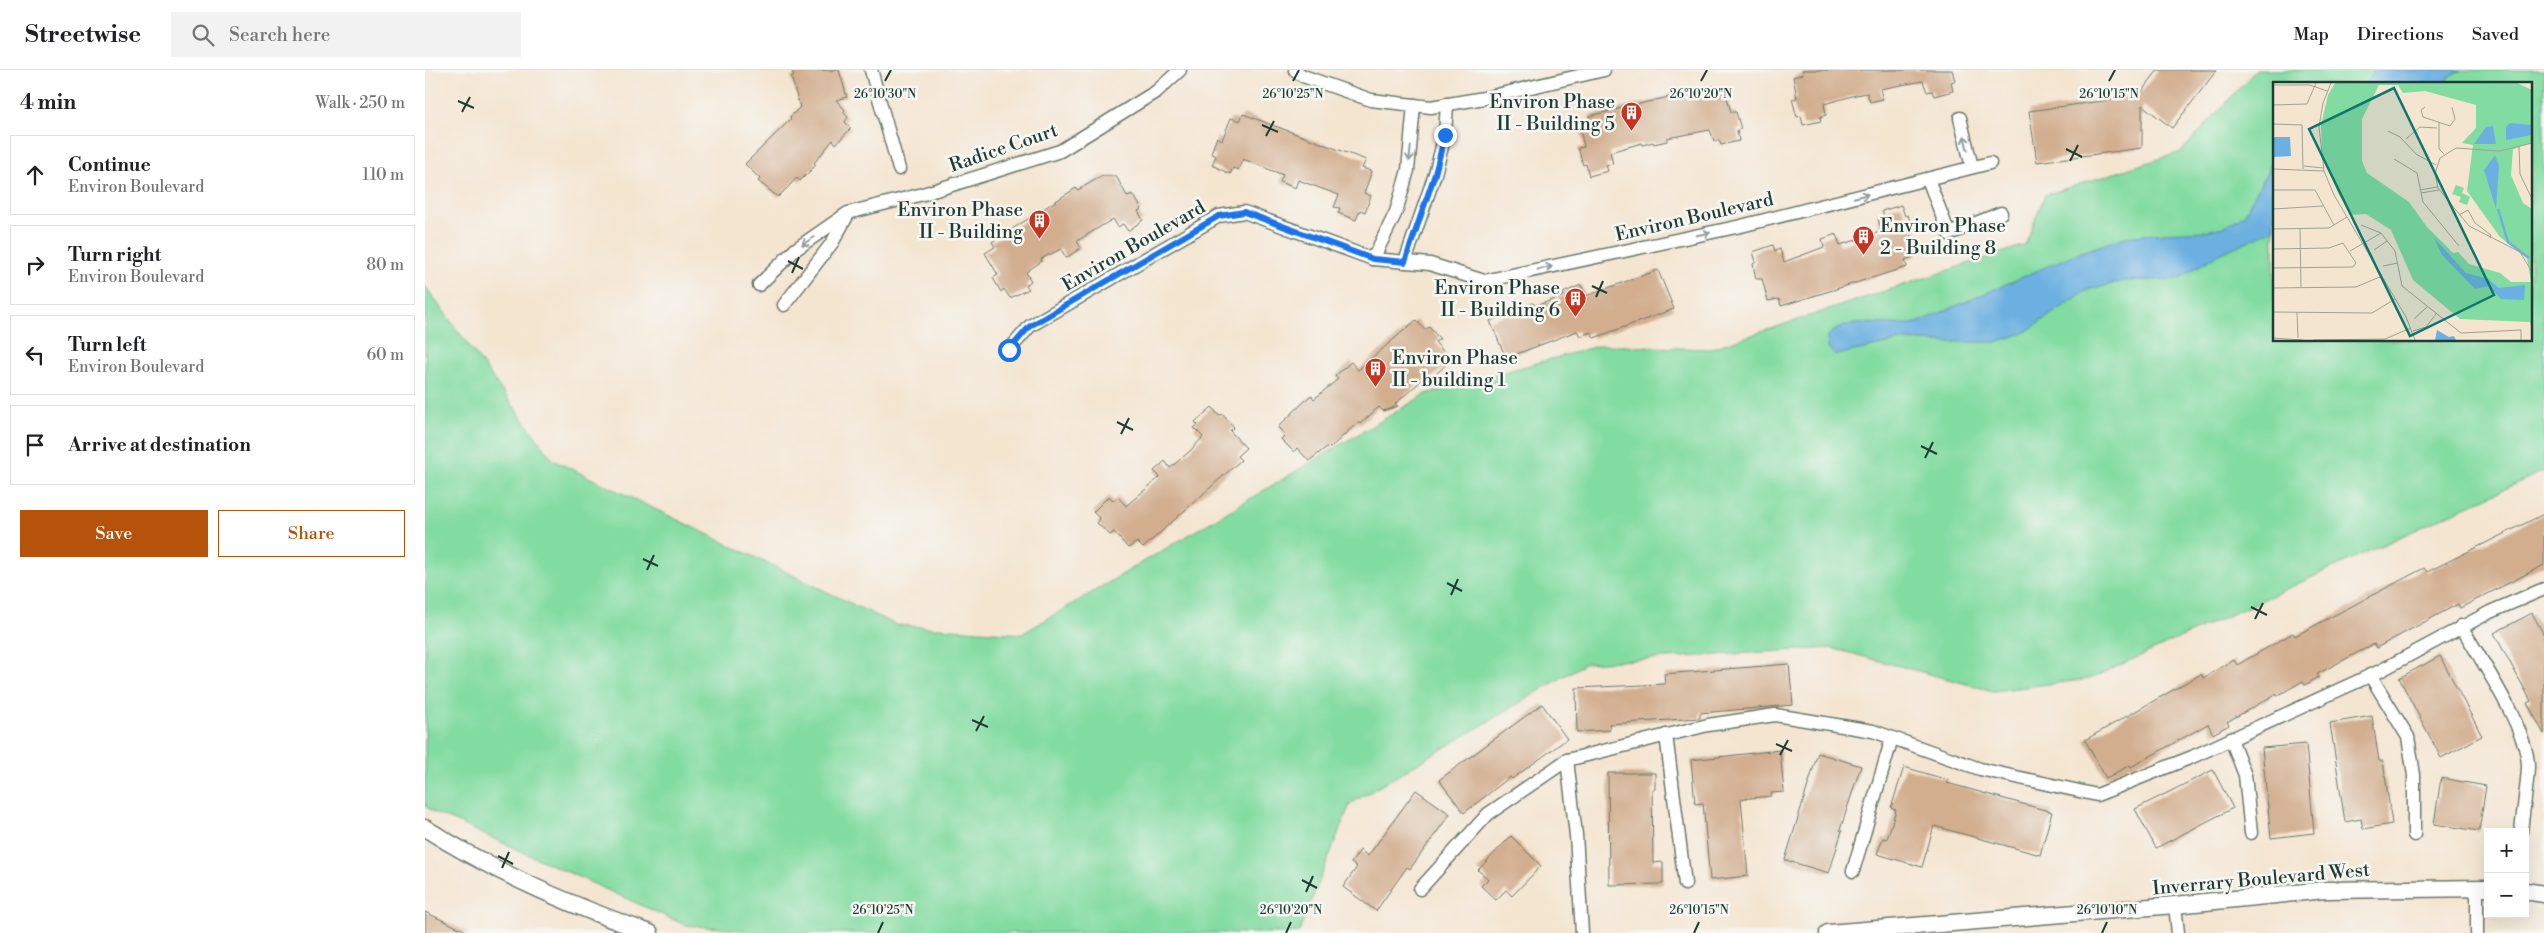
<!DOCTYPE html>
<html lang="en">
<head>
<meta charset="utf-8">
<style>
	body { margin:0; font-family:"Libre Bodoni",serif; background:#f2f2f2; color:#202124 }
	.controls { position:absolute; right:15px; bottom:15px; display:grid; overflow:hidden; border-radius:0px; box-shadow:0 5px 20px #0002 }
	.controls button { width:45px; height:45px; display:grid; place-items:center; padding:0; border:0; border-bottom:1px solid #e0e0e0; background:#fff; color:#202124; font:25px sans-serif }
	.stop { position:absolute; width:15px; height:15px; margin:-11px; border:4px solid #1a73e8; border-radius:50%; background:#fff }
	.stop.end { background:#1a73e8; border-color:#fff; box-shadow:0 1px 5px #0008 }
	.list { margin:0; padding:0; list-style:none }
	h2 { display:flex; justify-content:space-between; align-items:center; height:65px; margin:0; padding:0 20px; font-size:21px }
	h2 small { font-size:16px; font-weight:400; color:#757577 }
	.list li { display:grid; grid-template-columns:32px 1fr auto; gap:15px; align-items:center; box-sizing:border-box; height:80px; margin:0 10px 10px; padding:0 10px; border:1px solid #e0e0e0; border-radius:0px }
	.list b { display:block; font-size:19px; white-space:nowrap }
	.list p { margin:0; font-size:16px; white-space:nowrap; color:#757577 }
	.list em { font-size:16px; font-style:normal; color:#757577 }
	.actions { display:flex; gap:10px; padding:15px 20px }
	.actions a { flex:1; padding:11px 0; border:1px solid #b45309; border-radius:0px; text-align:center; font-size:18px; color:#b45309 }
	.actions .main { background:#b45309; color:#fff }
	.icon { flex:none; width:28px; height:28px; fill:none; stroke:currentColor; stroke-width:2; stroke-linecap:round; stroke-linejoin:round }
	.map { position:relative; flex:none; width:2119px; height:863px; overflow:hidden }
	header { display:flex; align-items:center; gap:30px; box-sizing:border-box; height:70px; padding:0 25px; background:#fff; border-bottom:1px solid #e0e0e0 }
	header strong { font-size:24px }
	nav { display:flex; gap:28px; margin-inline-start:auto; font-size:18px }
	.search { width:350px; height:45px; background:#f2f2f2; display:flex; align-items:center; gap:12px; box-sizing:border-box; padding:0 18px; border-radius:0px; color:#757577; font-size:19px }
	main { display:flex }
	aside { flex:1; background:#fff }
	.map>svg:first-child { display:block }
	.green { fill:#82dba1; stroke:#508c6a; fill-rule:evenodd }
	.water { fill:#6cb0e1; stroke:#46768a }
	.building { fill:#d2ae8f }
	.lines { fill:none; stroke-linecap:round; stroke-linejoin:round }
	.minor-casing { stroke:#6a786b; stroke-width:15 }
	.tertiary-casing { stroke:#6a786b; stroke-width:19 }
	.minor { stroke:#fff; stroke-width:12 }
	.tertiary { stroke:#fff; stroke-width:16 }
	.oneway { stroke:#8f9e9a }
	.route { stroke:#1a73e8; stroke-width:6 }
	.ticks { fill:none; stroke:#1f3d34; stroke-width:2 }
	.labels { text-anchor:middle; stroke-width:5; stroke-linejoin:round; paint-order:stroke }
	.poi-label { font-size:19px; fill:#1f3d34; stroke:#f6f6f2; text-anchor:end }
	.street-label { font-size:19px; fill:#1f3d34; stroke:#f6f6f2 }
	.inset-river { fill:none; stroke:#6cb0e1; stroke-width:2.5 }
	.inset-road { fill:none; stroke:#9fa292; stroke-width:1 }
	.view { fill:#0f766e; fill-opacity:0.15; stroke:#0f766e; stroke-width:2.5 }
	.inset-edge { fill:none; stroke:#1f3d34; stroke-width:2.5 }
	.ticks-label { font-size:12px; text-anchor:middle; fill:#1f3d34; stroke:#f6f6f2; stroke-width:5; stroke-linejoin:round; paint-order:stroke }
</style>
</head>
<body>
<header>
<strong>Streetwise</strong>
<div class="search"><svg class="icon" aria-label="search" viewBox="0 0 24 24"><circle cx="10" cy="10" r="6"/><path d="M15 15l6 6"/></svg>Search here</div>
<nav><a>Map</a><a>Directions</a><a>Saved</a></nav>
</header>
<main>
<aside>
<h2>4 min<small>Walk · 250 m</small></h2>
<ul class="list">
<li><svg class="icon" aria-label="ahead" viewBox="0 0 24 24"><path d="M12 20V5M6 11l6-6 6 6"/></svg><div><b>Continue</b><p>Environ Boulevard</p></div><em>110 m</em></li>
<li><svg class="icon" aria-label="right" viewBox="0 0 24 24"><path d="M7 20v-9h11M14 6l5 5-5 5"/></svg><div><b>Turn right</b><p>Environ Boulevard</p></div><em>80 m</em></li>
<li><svg class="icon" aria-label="left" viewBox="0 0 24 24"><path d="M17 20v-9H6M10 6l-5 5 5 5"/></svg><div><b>Turn left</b><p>Environ Boulevard</p></div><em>60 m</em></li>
<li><svg class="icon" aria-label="arrive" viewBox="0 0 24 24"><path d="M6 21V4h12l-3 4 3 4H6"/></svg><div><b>Arrive at destination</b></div></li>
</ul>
<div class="actions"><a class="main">Save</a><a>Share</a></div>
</aside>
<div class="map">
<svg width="2119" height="863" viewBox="0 0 2119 863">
	<rect width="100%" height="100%" fill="#f6f6f2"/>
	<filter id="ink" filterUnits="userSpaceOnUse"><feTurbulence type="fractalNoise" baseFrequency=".02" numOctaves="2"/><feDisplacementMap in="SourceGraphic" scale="10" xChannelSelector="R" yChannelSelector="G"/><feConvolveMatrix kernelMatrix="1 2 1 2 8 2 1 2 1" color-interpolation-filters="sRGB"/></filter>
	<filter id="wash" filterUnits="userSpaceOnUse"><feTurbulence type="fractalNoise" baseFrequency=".0096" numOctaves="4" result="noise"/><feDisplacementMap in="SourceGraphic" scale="20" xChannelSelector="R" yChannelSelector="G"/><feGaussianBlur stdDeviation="1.12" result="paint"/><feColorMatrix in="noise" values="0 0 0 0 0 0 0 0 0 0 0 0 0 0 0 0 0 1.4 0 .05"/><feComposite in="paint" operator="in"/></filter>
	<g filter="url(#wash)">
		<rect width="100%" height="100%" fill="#f4e5d1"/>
		<path class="green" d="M1831,0H2119V401L1665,609L1568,621L1406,578L1161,593L925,734L874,862L863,863H352L260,855L9,742L0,736V216L128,390L471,555L597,564L1001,324L1176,275L1284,279L1600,175L1620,125L1756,82ZM1849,14H2105V270H1849Z"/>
		<g class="water">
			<polygon points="1948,0 2037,0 2024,8 2021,14 1941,14"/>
			<path d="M1849,88V159L1790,186L1753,209L1699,211L1662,220L1599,263L1571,272H1513L1480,270L1411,285L1403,278L1402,267C1421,244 1466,258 1492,253L1648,185L1700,167L1740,163L1780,161L1799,157L1819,145Z"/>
		</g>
		<g id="blocks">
			<g class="building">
				<polygon points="367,0 414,0 422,27 411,30 420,40 418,42 423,47 420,52 426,58 411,74 408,70 389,93 391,95 375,111 372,108 353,127 333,111 335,109 320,94 366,49 365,47 375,37 366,7 369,6"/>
				<polygon points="1377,0 1527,0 1530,11 1526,12 1528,21 1509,26 1507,21 1502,22 1498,11 1455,19 1458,29 1445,32 1442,23 1431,25 1399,34 1401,45 1395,47 1396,51 1378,55 1376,46 1372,47 1367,29 1372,28 1368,7 1378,4"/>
				<polygon points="1733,0 1792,0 1747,58 1717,35 1717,78 1612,92 1604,41 1713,26"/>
				<polygon points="1289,16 1291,22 1300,20 1306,42 1311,42 1316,59 1312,60 1314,71 1296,75 1294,70 1289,71 1285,60 1242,68 1242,71 1229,74 1228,72 1218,75 1217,73 1185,82 1188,94 1181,95 1183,101 1164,106 1161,94 1158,95 1153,78 1159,77 1154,55 1165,51 1164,46"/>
				<polygon points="818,44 941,90 937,98 947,101 939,123 946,126 940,142 935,140 931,150 913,143 915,138 909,137 914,125 873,110 870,118 855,112 858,105 818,89 813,100 808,98 805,104 787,95 791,86 786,83 792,67 797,70 806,48 815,51"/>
				<polygon points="677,106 691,106 702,126 708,124 717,139 713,141 718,150 703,161 698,154 693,157 688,149 652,171 656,178 641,188 636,179 616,189 617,191 601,202 606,211 601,215 604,219 585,228 579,219 576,222 568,208 573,205 560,183 570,177 567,172 651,118 653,120"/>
				<polygon points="1476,135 1480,146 1483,145 1489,162 1485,166 1492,185 1480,190 1482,197 1356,236 1354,229 1343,231 1337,209 1331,209 1328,194 1331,192 1328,182 1348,175 1350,181 1355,179 1359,192 1399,177 1397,169 1411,164 1415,175 1438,168 1457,161 1453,149 1459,146 1457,141"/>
				<polygon points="1233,200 1249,239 1169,268 1166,262 1155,266 1152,261 1081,288 1065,251 1108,233 1110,236 1139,226 1138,223 1156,215 1161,226"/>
				<polygon points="991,250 1000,260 1004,257 1015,269 1010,272 1026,290 1001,313 997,310 970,334 973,336 958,341 954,337 935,354 933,352 905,378 903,376 884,391 872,378 869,382 856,369 860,365 853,357 886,325 889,329 913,309 910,306 926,292 933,300"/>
				<polygon points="787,337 794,346 797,344 809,357 805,361 821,378 812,386 816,390 718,478 712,472 703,478 689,462 685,465 672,453 675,449 668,442 684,426 688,431 693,427 701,436 735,407 729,401 740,391 745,398 764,382 778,367 769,358 773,355 770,352"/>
				<polygon points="2119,444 2119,495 2035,538 2033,534 1951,578 1949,574 1892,604 1894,607 1880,615 1878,611 1852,626 1851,624 1802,652 1804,655 1788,664 1783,654 1706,697 1705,695 1681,708 1660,670 1776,604 1778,608 1809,590 1812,595 1868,563 1870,566 1999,498 2002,502"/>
				<polygon points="2107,543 2119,565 2119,664 2102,633 2106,631 2069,563"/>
				<polygon points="2015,586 2057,666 2016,688 1974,608"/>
				<polygon points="1364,594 1368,635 1275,643 1275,648 1184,654 1185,660 1152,662 1151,618 1240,614 1239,604"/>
				<polygon points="1117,634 1142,669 1087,709 1085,707 1039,743 1014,710"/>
				<polygon points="1947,646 1954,691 1958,691 1967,754 1938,759 1936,749 1920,752 1905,653"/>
				<polygon points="1881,674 1889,763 1846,768 1837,678"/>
				<polygon points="1355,680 1359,722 1346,723 1346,726 1316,729 1323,806 1285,810 1278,733 1270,734 1266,690"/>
				<polygon points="1393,683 1436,696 1415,760 1417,761 1404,803 1360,790"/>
				<polygon points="1479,697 1523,710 1522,713 1627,742 1615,785 1509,756 1497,797 1452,784 1458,768 1462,769 1471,740 1466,738"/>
				<polygon points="1788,700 1808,738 1731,778 1710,739"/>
				<polygon points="1183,703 1230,703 1230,719 1227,719 1228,793 1238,792 1238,814 1184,815"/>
				<polygon points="2016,708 2061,716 2054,761 2009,754"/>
				<polygon points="991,720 1025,744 985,799 982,797 951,841 918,817 932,797 926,793 935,780 943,786"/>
				<polygon points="1086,766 1116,796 1087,826 1081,820 1071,830 1056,816 1063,809 1053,800"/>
				<polygon points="0,842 45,863 0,863"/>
			</g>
		</g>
	</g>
	<g filter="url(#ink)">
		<use href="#blocks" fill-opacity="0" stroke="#6a786b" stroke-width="1"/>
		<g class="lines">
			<defs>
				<g id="minor">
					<polyline points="446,0 474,99"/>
					<polyline points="870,0 878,6 946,30 1006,37 1059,28 1179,0"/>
					<polyline points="1535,48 1547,97"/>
					<polyline points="1503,109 1524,164 1576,143"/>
					<polyline points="948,189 971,142 983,100 989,35"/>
					<polyline points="980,192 1010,104 1020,65 1022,34"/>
					<polyline points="334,215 371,179 423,143 498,124 635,81 732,21 755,0"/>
					<polyline points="359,235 407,173 422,146"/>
					<polyline points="584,280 605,256 794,146 819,142 948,189 1005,194 1059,211 1316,156 1565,93"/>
					<path d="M2036,556C2055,588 2104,662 2103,697C2102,718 2098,741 2096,762"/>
					<polyline points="1945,605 1983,667 1989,705 1989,765"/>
					<polyline points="1241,665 1260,814"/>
					<polyline points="1806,669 1820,705 1826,763"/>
					<polyline points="1142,690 1151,765 1157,863"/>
					<polyline points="1428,801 1467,668"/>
					<polyline points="2052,817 2052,863"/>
					<polyline points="995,819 1063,744 1142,690 1283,655 1350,645 1448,661 1555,699 1672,725 1767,687 1953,602 2065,542 2119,519"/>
					<polyline points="1750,835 1753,863"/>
				</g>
				<g id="tertiary">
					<path d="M0,758C70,803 147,836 225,863"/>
					<polyline points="2100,821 2119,824"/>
					<polyline points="1403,863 1750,835 1900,820 2063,818"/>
				</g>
			</defs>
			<use href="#minor" class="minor-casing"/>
			<use href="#tertiary" class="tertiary-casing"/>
			<use href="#minor" class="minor"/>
			<use href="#tertiary" class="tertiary"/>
		</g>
		<defs><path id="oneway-shaft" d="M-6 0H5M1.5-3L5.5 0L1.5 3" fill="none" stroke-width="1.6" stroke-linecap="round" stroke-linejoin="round" transform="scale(1.25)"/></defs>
		<g class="oneway">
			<use href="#oneway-shaft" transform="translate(1541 73) rotate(-103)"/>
			<use href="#oneway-shaft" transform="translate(985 84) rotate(96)"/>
			<use href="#oneway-shaft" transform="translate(1436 126) rotate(-14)"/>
			<use href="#oneway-shaft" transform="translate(1278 164) rotate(-12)"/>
			<use href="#oneway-shaft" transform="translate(383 171) rotate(146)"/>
			<use href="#oneway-shaft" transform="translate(1120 198) rotate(-12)"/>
		</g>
	</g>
	<g class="lines" filter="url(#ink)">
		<polyline class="route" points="584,280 605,256 794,146 819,142 948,189 980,192 1010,104 1020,65"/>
	</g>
	<path class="ticks" d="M460,11L466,0M868,11L874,0M1276,11L1282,0M1684,11L1690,0M33,31L49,38M37,42L45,27M837,55L853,62M841,66L849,51M1641,79L1657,87M1645,91L1653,75M363,191L378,199M367,203L374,187M1167,216L1182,223M1171,227L1178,211M692,352L708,360M696,364L704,348M1496,376L1512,384M1500,388L1508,372M218,489L233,496M222,500L229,485M1022,513L1037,521M1026,525L1033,509M1826,537L1842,545M1830,549L1838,533M547,650L563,657M551,661L559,646M1351,674L1367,681M1355,685L1363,670M73,786L88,794M77,798L84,782M877,810L892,818M881,822L888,806M453,863L458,852M861,863L866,852M1269,863L1274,852M1677,863L1682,852"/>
	<defs>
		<symbol id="building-pin" viewBox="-11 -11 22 30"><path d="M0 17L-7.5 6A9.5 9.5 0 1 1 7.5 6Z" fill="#c8321e" stroke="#f6f6f2"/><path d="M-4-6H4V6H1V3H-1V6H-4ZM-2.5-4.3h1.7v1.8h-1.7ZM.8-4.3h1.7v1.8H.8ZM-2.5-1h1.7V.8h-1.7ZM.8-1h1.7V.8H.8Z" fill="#fff"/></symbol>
	</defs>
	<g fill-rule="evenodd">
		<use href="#building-pin" x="1194" y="30" width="25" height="34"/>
		<use href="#building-pin" x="602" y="138" width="25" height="34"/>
		<use href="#building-pin" x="1426" y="154" width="25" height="34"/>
		<use href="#building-pin" x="1138" y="216" width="25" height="34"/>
		<use href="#building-pin" x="938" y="286" width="25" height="34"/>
	</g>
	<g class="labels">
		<g class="poi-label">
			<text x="1190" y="38">Environ Phase<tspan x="1190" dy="22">II - Building 5</tspan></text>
			<text x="598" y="146">Environ Phase<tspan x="598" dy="22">II - Building</tspan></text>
			<text x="1455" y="162" text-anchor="start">Environ Phase<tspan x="1455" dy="22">2 - Building 8</tspan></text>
			<text x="1135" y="224">Environ Phase<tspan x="1135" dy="22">II - Building 6</tspan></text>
			<text x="967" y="294" text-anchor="start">Environ Phase<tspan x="967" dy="22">II - building 1</tspan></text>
		</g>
		<g class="street-label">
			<text transform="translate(578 77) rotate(-19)" y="7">Radice Court</text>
			<text transform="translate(1269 146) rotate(-13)" y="7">Environ Boulevard</text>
			<text transform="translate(708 175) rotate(-30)" y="7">Environ Boulevard</text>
			<text transform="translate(1836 808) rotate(-5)" y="7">Inverrary Boulevard West</text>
		</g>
	</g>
	<g transform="translate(1848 12)">
		<rect width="259" height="259" fill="#f4e5d1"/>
		<path d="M62,1H244L259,8V61L240,67L238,93L250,121L259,127V247L257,240L187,237L140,198L118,148L93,132L78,133L65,111L49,72L48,43L55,13ZM106,3H125L130,11L152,9L203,23V46L189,61L200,63L194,109L227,155L254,176L258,200H238L227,191L196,182L185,170L180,171L154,145L136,120L94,91L89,79V37ZM183,103L191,106L189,111L197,115L194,123L186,120L188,115L179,112Z" fill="#82dba1" fill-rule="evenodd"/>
		<path d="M237,41L259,43V53L233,58V45ZM220,44L223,62H201L213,45ZM0,55H17L18,74L0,75ZM222,73L226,84L223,127L211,88ZM161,156L193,191L215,197L226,206L252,203L251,218L228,217L216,204L202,207L169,173ZM164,248L176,255L181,254L183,258H162Z" fill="#6cb0e1"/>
		<path class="inset-river" d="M225,127L235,160L256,176"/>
		<path class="inset-road" d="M58,1L50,21L46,45L51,89L61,113L133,235L142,258M0,3H37L54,9M0,23L34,22L43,1M152,25L148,28L150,35L177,44L182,37L179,25M166,40V67L171,72M0,42L29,43L30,87M115,49L127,55L143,72L163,83M133,57L147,45L164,46M259,61L227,69L183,66L167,76L162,92L165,106L196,144L247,170L259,190M246,65L247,92L259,117M121,77L144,91L150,120L186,164M31,84L50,86M0,87L51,89M0,108H42L61,143M147,108L164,105M148,111L166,108M0,127L50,124M186,133L195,128L202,141L218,153L217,156M88,143L108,151L122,169L129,204L188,251L248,248V258M27,146L28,205M0,147L56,146L74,135M0,167L56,166L70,161L83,181L80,185L0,186M101,168L114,159M77,169L108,151M110,184L125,181M0,206L83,205L109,194M259,214V252M0,230L99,231L122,217M24,230L25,256M141,237L154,225M140,249L153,245L163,232M0,256L30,258M40,258L112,257L138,246"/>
		<path class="view" d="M121,6L221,213L137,254L36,47Z"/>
		<rect width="259" height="259" class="inset-edge"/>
	</g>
	<g class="ticks-label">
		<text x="460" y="28">26°10'30"N</text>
		<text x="868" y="28">26°10'25"N</text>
		<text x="1276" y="28">26°10'20"N</text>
		<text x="1684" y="28">26°10'15"N</text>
		<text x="458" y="844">26°10'25"N</text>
		<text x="866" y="844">26°10'20"N</text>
		<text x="1274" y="844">26°10'15"N</text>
		<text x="1682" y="844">26°10'10"N</text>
	</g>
</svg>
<div class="controls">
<button>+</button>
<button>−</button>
</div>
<div class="stop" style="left:584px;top:280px"></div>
<div class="stop end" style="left:1020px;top:65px"></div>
</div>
</main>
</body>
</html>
